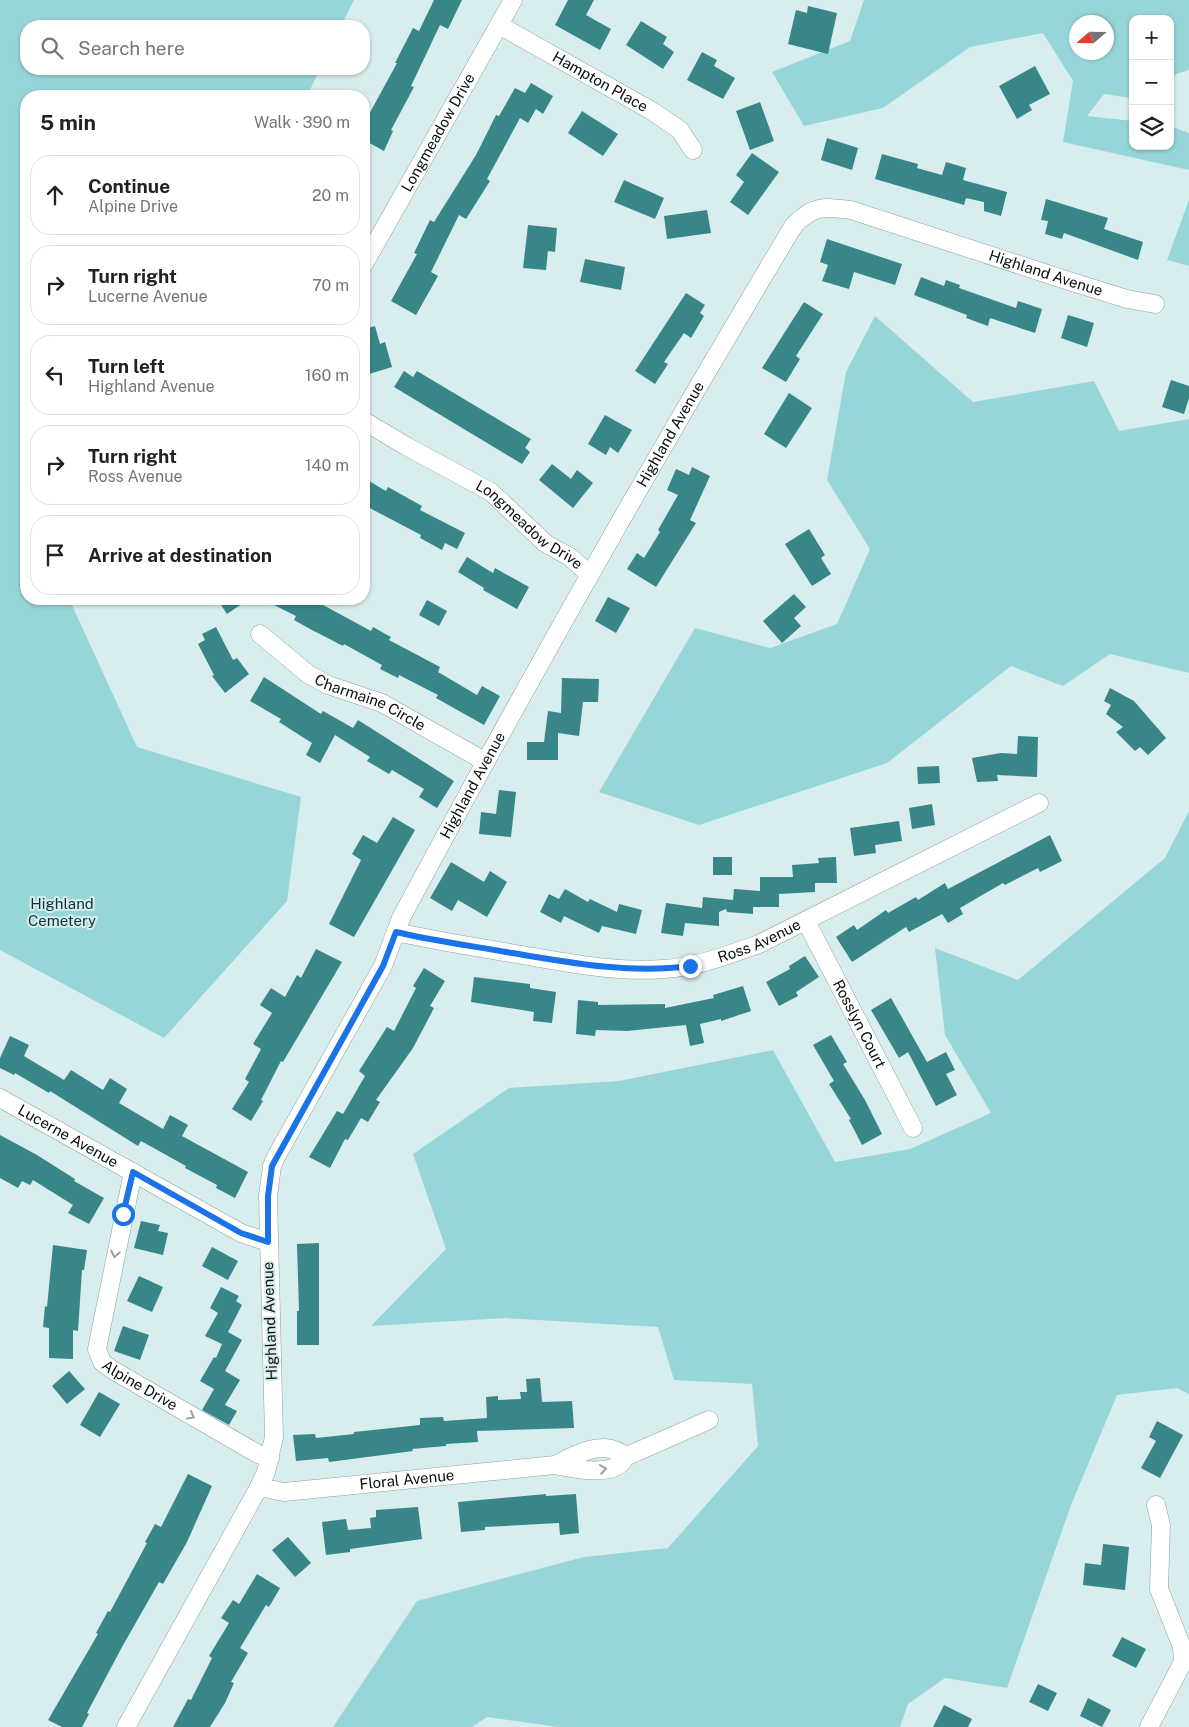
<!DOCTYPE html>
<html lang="en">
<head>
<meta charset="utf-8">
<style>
	body { margin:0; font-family:"Public Sans",sans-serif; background:#f2f2f2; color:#202124 }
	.controls { position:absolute; right:15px; top:15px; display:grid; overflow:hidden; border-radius:10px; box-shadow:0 1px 4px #0004 }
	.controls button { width:45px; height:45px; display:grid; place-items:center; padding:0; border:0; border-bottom:1px solid #e0e0e0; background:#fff; color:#202124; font:25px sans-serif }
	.compass { position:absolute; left:1069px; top:15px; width:45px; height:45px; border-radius:50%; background:#fff; box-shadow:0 1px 4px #0004; rotate:250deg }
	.stop { position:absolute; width:15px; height:15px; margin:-11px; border:4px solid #1a73e8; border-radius:50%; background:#fff }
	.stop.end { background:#1a73e8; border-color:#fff; box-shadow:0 1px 5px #0008 }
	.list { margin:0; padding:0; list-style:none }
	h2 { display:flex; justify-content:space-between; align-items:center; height:65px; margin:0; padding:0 20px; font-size:21px }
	h2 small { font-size:16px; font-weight:400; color:#757577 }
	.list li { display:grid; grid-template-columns:32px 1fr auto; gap:15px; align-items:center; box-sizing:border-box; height:80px; margin:0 10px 10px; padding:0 10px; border:1px solid #e0e0e0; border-radius:20px }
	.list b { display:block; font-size:19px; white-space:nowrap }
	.list p { margin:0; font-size:16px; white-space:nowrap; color:#757577 }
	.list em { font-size:16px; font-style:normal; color:#757577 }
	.icon { flex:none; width:28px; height:28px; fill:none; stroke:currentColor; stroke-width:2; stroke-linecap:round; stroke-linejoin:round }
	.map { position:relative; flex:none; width:1189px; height:1727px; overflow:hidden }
	.search { position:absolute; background:#fff; box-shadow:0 1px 4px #0004; left:20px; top:20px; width:350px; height:55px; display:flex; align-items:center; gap:12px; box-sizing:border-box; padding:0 18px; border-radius:20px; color:#757577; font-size:19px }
	.panel { position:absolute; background:#fff; box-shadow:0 1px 4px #0004; left:20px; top:90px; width:350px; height:515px; border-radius:20px }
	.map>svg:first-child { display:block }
	.green { fill:#97d6d8; fill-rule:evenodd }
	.building { fill:#398689 }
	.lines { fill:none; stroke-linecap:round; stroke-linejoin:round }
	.minor-casing { stroke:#8da1a1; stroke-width:19 }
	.minor { stroke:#fff; stroke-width:18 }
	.oneway { stroke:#9c9f9f }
	.route { stroke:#1a73e8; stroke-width:6 }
	.labels { text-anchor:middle; stroke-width:4; stroke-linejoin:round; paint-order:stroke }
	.street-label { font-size:15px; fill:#080f0f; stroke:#d8eded }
	.park-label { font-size:15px; fill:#0d3335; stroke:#d8eded }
</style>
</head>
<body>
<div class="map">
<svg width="1189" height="1727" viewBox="0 0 1189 1727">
	<rect width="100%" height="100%" fill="#d8eded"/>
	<g class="green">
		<polygon points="0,0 354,0 341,26 26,26 26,69 320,69 307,96 26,96 26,599 74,599 71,603 137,747 301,797 287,901 164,1038 0,950"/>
		<path d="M864,0H1189V70L1170,76V19H1133V96L1131,98L1104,94L1087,116L1133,121V146H1170V126L1189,133V170L1063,142L1073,81L1043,33L970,47L883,108L804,126L772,72L850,41ZM1076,22H1106V52H1076Z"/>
		<polygon points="1189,200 1189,266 1167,260"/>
		<polygon points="875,316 973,402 1094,381 1119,431 1189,419 1189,673 1110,654 1063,686 1011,666 887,763 699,825 599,792 695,628 770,648 837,624 870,549 827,480 846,372"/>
		<polygon points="1189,811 1189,1394 1177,1388 1117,1395 1071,1505 1007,1688 945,1678 908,1704 900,1727 559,1727 487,1717 472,1727 333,1727 417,1601 584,1557 668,1548 758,1446 752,1384 674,1380 658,1327 505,1318 371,1326 446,1249 413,1154 509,1088 619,1081 773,1050 835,1162 910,1149 991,1113 945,1035 935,948 1018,980 1165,858"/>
	</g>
	<g class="building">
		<polygon points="434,0 462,0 448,29 440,25 411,86 414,87 391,130 393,131 384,151 364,140 364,116 367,118 397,63 395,63 413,28 419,31"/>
		<polygon points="568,0 594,0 586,15 611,29 600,50 555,25"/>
		<polygon points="808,6 837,13 828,54 788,44 796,10 807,13"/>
		<polygon points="641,21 667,37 663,44 674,52 663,69 626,45"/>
		<polygon points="702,52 717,60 714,66 735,78 723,99 687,80"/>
		<polygon points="1035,66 1050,94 1029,105 1032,110 1017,119 999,86"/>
		<polygon points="531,83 553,96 543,114 536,109 528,123 520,118 487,179 490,181 466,219 459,215 431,272 438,276 416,315 391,301 417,254 414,253 430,220 434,222 476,155 496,115 499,116 515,88 525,93"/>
		<polygon points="760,102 774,141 750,150 736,111"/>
		<polygon points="582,111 618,134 603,156 568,133"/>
		<polygon points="827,138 858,148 852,170 821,160"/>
		<polygon points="752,153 779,172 748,215 730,202 744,182 736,175"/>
		<polygon points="882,154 918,164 917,168 942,175 946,162 966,168 963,180 1007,192 1001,216 984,211 984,202 966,198 964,205 875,179"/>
		<polygon points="624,180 664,198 655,219 614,202"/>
		<polygon points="1046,199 1108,218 1104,229 1143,242 1138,260 1064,233 1062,239 1045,234 1048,221 1041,220"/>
		<polygon points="707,210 711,233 667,239 664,216"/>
		<polygon points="528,225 557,228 555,252 548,251 546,270 523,268"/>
		<polygon points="827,239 902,264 895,285 854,272 849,289 822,281 828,265 820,262"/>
		<polygon points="585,259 625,267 621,290 580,282"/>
		<polygon points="921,277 944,286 946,280 960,285 959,288 1016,308 1018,301 1042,309 1035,333 990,318 988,326 966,318 967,315 914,295"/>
		<polygon points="686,293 705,305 700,313 704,316 691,338 684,333 664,362 668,364 655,384 635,371"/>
		<polygon points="804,302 823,314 796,356 800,359 786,382 762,368"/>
		<polygon points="1068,315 1094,323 1087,347 1061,338"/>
		<polygon points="375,326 380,344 385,342 392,367 366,375 364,368 364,329"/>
		<polygon points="404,371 413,377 417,371 531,439 525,448 530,452 522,464 394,387"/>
		<polygon points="1171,380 1189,386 1189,398 1184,414 1162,407"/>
		<polygon points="789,393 812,408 786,448 764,434"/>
		<polygon points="605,415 632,430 618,453 610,447 606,455 588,444"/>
		<polygon points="552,464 571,479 577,470 593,483 573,508 539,480"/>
		<polygon points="692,467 710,476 690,520 696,523 656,587 627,569 637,553 644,558 660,532 658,530 678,495 667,490 676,469 689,475"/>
		<polygon points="364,478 386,491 388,487 422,506 420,510 465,533 457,549 445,543 442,550 420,538 421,535 364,505"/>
		<polygon points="809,529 825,555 821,558 831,574 812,586 785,544"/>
		<polygon points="467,557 493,573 495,568 529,587 517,609 483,590 484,588 458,572"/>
		<polygon points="794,594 806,607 794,618 801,626 782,643 763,621"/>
		<polygon points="608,597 630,608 616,633 595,621"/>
		<polygon points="217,599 249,599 227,614"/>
		<polygon points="262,599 312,599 371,631 373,627 391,637 389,640 440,667 438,672 477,695 482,686 500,696 484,725 436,698 438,695 399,675 398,678 380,669 382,665 344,644 343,646 312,630 294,620 296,616"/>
		<polygon points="427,600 447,611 439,626 419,615"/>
		<polygon points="216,627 233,660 237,658 249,674 225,693 212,676 214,675 198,644 205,640 202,634"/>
		<polygon points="264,677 321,714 323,711 353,728 358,720 454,781 437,808 419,797 424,789 392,770 389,774 367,761 370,757 335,735 320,763 306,755 312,743 279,722 281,719 250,701"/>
		<polygon points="562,678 599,679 598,702 583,702 579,736 558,733 558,760 527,760 527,742 544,742 548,711 561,713"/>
		<polygon points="1110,688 1134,701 1166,738 1148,755 1140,747 1135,751 1116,732 1123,727 1106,714 1111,705 1104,701"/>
		<polygon points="1018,736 1038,737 1037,777 997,775 998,781 977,782 972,758 1001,753 1017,754"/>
		<polygon points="939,766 940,783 918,784 917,767"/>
		<polygon points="499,790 516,792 511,837 479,834 481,812 496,814"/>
		<polygon points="932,804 935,825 912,829 909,808"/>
		<polygon points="393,817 415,830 354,937 329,924 361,860 352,854 363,835 377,843"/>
		<polygon points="899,821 902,841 875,845 876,853 854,856 850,828"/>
		<polygon points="1050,835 1062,861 1040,872 1038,868 1005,885 1003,883 960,908 963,914 948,923 942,914 909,932 906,927 852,962 836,937 854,925 857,930 886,910 888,913 916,897 918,900 945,883 948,889"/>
		<rect x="713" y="857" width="19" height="18"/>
		<polygon points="836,857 837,883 815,883 815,892 779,894 779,907 753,907 753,914 727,912 726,909 719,912 719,926 685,923 683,936 661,933 666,903 702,908 703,897 733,900 734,889 760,891 760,877 793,877 792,865 819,863 818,858"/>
		<polygon points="451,862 484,882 490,871 507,882 487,917 458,900 452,911 430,898"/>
		<polygon points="565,889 588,902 590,899 617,912 619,904 642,910 636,934 602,926 599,933 564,916 561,923 540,912 549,894 559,899"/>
		<polygon points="316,949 342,962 283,1062 281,1061 261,1100 263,1101 251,1121 232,1109 249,1082 245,1079 261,1049 253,1044 272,1013 260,1005 271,988 285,997 297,975 301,978"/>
		<polygon points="805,956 819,977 796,992 798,996 779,1006 766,982 790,969 789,966"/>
		<polygon points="424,968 445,981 430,1006 434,1008 413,1048 376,1100 380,1102 368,1122 361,1118 348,1140 345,1139 330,1168 309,1157 337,1111 343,1114 365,1076 359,1071 387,1027 394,1031 416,988 413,986"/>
		<polygon points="474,977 530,984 530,988 556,992 552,1023 533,1021 534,1012 471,1002"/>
		<polygon points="743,986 751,1011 721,1021 721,1019 700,1024 704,1043 690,1046 686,1025 627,1031 596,1030 595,1036 576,1034 578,1000 598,1002 598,1005 665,1004 665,1008 714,998 713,995"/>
		<polygon points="891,998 927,1062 946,1052 955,1070 946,1074 957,1095 936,1106 908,1052 899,1058 871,1010"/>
		<polygon points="831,1035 847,1062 843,1064 865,1100 882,1134 862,1145 849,1120 851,1119 829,1084 834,1081 813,1045"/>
		<polygon points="10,1036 29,1045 24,1056 64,1080 71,1070 103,1090 110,1078 127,1089 119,1103 163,1129 170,1115 188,1125 182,1136 248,1172 235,1198 216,1188 217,1185 185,1168 186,1166 141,1141 138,1146 50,1091 49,1093 15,1073 14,1075 0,1068 0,1058"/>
		<polygon points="0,1135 37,1155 75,1179 74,1181 104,1198 89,1224 68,1213 73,1205 33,1180 30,1185 22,1181 18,1188 0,1178"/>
		<polygon points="141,1221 160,1225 158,1231 168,1233 163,1255 134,1248"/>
		<polygon points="319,1243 319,1345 297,1345 297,1311 299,1311 297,1244"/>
		<polygon points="53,1245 87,1250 84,1270 82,1270 78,1331 73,1330 73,1359 49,1358 49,1328 43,1327 45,1306 47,1307"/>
		<polygon points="212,1247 238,1261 228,1280 202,1266"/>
		<polygon points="139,1276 163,1287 152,1312 127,1301"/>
		<polygon points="221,1287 239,1296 236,1301 242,1305 228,1332 242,1340 225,1371 240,1380 225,1405 237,1411 229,1425 202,1410 214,1389 200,1381 214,1357 216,1358 222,1344 205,1336 218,1313 210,1308"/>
		<polygon points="123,1326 149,1335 140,1360 114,1351"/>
		<polygon points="69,1371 85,1389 67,1404 52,1386"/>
		<polygon points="540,1378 542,1402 572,1401 574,1428 477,1431 478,1442 446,1444 446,1446 412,1449 413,1451 329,1462 328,1458 296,1461 293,1435 315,1434 316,1438 354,1434 354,1432 420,1425 420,1418 443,1417 444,1421 487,1418 486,1397 498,1396 498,1400 521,1399 520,1392 527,1392 526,1379"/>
		<polygon points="99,1392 120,1404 100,1437 80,1425"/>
		<polygon points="1157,1421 1183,1435 1160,1478 1141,1468 1156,1441 1149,1437"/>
		<polygon points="188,1474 212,1486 187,1542 163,1584 159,1582 122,1647 87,1713 89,1714 82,1727 62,1727 48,1720 98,1634 96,1633 108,1611 110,1612 147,1543 145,1542 155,1524 161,1527"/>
		<polygon points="546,1494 546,1496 576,1494 579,1533 560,1535 559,1523 485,1527 485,1530 461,1532 458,1502"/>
		<polygon points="418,1507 422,1539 350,1549 350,1552 326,1555 322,1522 346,1519 348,1530 371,1528 370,1518 376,1517 376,1510"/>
		<polygon points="288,1537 311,1563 295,1577 272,1550"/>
		<polygon points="1103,1544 1129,1547 1125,1590 1083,1585 1085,1563 1101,1565"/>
		<polygon points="257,1574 280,1588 269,1607 266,1605 240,1648 248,1653 231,1682 234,1683 225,1703 210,1727 173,1727 188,1699 191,1700 212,1658 209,1656 229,1623 221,1618 233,1600 239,1604"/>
		<polygon points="1122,1637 1146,1649 1136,1668 1112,1656"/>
		<polygon points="1038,1684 1057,1693 1048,1711 1029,1702"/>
		<polygon points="1088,1698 1111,1710 1102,1727 1080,1716"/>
		<polygon points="944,1705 972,1719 968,1727 933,1727"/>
	</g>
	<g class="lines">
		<defs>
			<g id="minor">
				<path id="s1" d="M499,25L652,111L680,130L693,150"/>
				<path id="s2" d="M364,264L513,0"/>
				<path id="s3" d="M364,421L406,446L491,492L545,543L570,557L589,574"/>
				<path id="s4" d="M260,634L308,674L328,685L382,703L486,762"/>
				<path id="s5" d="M806,921L913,1128"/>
				<path id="s6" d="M396,932C436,941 476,947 516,954C565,962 614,973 664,969C697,967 728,955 759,944L1039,803"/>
				<path id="s7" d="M0,1098L241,1233L268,1242"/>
				<path id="s8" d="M133,1172L97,1349L102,1362L111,1369L258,1454L270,1458"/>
				<polyline points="625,1457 709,1420"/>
				<path id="s9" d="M259,1487L284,1492L555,1465C572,1468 616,1479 625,1457C607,1437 574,1455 555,1465"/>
				<path id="s10" d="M126,1727L259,1487L266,1472L274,1437L268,1196L272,1166L277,1155L383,966L401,918C526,684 657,453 794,225C814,205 824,207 851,210L1069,281L1127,299L1155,304"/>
				<polyline points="1149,1727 1183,1662 1182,1647 1159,1589 1161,1525 1156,1505"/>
			</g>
		</defs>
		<use href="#minor" class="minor-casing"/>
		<use href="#minor" class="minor"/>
	</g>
	<defs><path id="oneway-chevron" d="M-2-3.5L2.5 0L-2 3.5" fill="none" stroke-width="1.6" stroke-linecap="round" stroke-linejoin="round" transform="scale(1.25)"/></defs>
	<g class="oneway">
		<use href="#oneway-chevron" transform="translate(115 1254) rotate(101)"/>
		<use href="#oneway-chevron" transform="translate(191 1416) rotate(29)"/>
		<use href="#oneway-chevron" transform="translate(603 1469) rotate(-9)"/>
	</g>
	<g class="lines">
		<path class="route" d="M123,1214L133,1172L241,1233L268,1242V1196L272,1166L383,966L396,932C434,941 473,946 512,953C572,963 630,974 690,966"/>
	</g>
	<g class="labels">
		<g class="street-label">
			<text dy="5" stroke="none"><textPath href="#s1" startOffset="116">Hampton Place</textPath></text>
			<text dy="5" stroke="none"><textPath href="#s2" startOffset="151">Longmeadow Drive</textPath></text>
			<text dy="5" stroke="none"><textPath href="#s10" startOffset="1942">Highland Avenue</textPath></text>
			<text dy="5" stroke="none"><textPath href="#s10" startOffset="1432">Highland Avenue</textPath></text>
			<text dy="5" stroke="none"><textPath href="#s3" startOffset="196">Longmeadow Drive</textPath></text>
			<text dy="5" stroke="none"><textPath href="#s4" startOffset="131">Charmaine Circle</textPath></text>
			<text dy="5" stroke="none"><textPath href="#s10" startOffset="1029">Highland Avenue</textPath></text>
			<text dy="5" stroke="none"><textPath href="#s6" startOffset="371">Ross Avenue</textPath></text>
			<text dy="5" stroke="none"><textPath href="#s5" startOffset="116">Rosslyn Court</textPath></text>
			<text dy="5" stroke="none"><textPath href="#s7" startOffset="78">Lucerne Avenue</textPath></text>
			<text transform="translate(270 1321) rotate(-92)" y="5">Highland Avenue</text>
			<text dy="5" stroke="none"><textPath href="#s8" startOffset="239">Alpine Drive</textPath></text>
			<text dy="5" stroke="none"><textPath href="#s9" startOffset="149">Floral Avenue</textPath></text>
		</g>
		<g class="park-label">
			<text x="62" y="909">Highland<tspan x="62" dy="17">Cemetery</tspan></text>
		</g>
	</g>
</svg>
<div class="controls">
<button>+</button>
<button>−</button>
<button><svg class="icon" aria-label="layers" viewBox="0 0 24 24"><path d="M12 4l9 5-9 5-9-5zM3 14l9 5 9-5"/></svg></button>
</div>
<svg class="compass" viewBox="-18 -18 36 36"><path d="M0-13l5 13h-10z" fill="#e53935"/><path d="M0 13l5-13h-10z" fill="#757577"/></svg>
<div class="stop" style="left:123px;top:1214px"></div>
<div class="stop end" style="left:690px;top:966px"></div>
<div class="search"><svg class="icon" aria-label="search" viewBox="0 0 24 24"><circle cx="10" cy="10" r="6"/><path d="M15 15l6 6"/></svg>Search here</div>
<section class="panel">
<h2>5 min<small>Walk · 390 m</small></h2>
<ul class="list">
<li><svg class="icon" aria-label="ahead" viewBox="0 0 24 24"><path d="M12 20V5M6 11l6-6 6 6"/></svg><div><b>Continue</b><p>Alpine Drive</p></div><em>20 m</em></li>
<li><svg class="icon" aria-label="right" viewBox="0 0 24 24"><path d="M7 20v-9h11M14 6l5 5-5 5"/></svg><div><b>Turn right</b><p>Lucerne Avenue</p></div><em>70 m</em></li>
<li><svg class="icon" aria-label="left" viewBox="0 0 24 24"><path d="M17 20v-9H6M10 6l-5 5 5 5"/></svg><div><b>Turn left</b><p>Highland Avenue</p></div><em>160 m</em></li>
<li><svg class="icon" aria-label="right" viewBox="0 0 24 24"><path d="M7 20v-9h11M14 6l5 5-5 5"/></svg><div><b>Turn right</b><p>Ross Avenue</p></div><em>140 m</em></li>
<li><svg class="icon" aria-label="arrive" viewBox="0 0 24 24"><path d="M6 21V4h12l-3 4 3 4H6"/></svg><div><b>Arrive at destination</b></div></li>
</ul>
</section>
</div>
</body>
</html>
